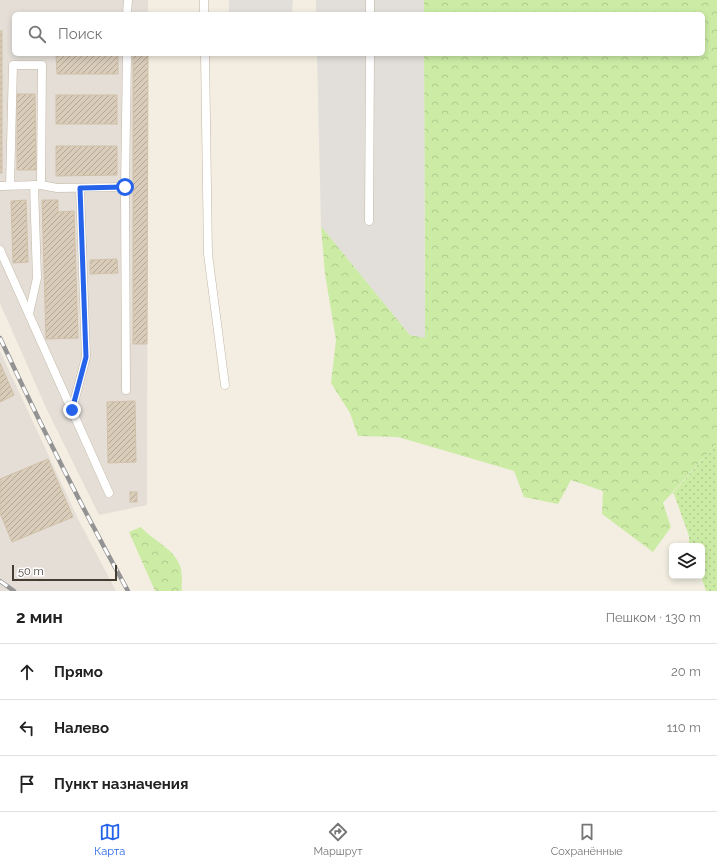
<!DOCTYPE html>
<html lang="ru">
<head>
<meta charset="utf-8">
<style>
	body { margin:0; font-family:Raleway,sans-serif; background:#f2f2f2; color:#222 }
	.controls { position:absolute; right:12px; bottom:12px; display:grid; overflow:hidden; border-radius:6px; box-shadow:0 2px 6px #0003 }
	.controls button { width:36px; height:36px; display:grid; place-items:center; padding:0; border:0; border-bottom:1px solid #e0e0e0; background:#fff; color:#222; font:20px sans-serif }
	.scale { position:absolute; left:12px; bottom:10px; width:105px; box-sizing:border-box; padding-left:4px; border:2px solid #453d32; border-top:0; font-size:11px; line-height:14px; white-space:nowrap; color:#453d32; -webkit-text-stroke:3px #fff; paint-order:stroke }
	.stop { position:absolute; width:12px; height:12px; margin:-9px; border:3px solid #2563eb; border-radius:50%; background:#fff }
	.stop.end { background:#2563eb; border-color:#fff; box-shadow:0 1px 4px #0008 }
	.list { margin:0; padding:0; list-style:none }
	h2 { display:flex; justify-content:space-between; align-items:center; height:52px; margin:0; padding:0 16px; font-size:17px }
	h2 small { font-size:13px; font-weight:400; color:#767676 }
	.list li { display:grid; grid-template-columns:26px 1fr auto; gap:12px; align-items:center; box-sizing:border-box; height:56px; padding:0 16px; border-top:1px solid #e0e0e0 }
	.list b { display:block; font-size:15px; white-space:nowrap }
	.list em { font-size:13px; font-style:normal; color:#767676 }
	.icon { flex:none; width:22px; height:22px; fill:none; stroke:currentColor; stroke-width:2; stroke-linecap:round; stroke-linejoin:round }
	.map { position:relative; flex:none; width:717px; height:591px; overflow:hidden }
	.search { position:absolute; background:#fff; box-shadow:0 2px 6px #0003; left:12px; right:12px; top:12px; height:44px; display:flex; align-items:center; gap:10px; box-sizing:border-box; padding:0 14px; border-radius:6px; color:#767676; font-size:15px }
	.sheet { height:220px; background:#fff }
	nav { display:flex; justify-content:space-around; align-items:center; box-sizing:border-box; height:56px; border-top:1px solid #e0e0e0; background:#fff; font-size:11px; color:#767676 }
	nav a { display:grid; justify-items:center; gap:2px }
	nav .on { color:#2563eb }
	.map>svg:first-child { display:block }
</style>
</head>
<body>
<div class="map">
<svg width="717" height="591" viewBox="0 0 717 591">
	<defs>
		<pattern id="grass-dots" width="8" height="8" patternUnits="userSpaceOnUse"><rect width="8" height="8" fill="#cceca5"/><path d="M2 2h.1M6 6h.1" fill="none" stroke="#b1cb8e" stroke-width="1.8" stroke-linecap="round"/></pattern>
		<pattern id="forest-crowns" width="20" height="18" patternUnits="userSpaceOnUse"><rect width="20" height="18" fill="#cceca5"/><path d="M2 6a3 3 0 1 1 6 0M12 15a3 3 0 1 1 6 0" fill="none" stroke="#b1cb8e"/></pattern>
		<pattern id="building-hatch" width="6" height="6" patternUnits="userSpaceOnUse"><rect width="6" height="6" fill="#d9ccb9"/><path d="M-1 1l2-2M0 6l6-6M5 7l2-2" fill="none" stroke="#b2a797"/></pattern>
	</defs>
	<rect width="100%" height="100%" fill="#f3eee1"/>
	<g fill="#e4ded7">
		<polygon points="0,0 148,0 148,14 14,14 14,54 148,54 147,505 99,515 47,410 0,303"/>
		<polygon points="0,351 78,519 116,591 0,591"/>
	</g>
	<polygon fill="url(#grass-dots)" points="717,443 717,591 706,591 701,576 702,546 689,546 689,536 674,494 672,494"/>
	<g fill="url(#forest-crowns)">
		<polygon points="424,0 717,0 717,443 663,503 671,527 653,552 602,514 603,491 571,480 558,504 524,497 514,471 398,437 358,436 350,413 331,383 336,340 325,274 321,226 410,335 425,337 424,54 703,54 703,14 424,14"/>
		<path d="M141 527C153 541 174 548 180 566 183 573 181 584 182 591H155L129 532Z"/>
	</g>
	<g fill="#e2dfdb">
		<polygon points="229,0 293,0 292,14 229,14"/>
		<rect x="316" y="0" width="108" height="14"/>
		<polygon points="317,54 424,54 425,338 410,335 321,226"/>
	</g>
	<g fill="url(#building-hatch)" stroke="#d1c1a8">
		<rect x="0" y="31" width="2" height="39"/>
		<polygon points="56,54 118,54 118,74 57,74"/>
		<polygon points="133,54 148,54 147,344 133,344"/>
		<rect x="0" y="70" width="2" height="63"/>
		<polygon points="17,94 35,94 36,170 17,170"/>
		<rect x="56" y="95" width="61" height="29"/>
		<rect x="0" y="133" width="2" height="40"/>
		<polygon points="56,146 117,146 117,175 56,176"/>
		<polygon points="26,200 28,262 13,263 11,201"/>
		<polygon points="42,200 58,200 58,212 74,211 78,338 46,339"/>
		<polygon points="117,259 118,273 90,274 90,260"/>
		<polygon points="0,363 14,395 0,402"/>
		<polygon points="135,401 136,462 108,463 107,402"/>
		<polygon points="48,459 73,517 12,542 0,513 0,479"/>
		<rect x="130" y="492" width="7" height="10"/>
	</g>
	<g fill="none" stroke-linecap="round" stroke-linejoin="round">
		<defs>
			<g id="lane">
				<polyline points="204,0 204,14"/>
				<polyline points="127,14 128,0"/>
				<polyline points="370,14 370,0"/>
				<polyline points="205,54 208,254 225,385"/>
				<polyline points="10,185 13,65 42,65 41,185"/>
				<polyline points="0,186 41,185 57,188 125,187 126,390"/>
				<polyline points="125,187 127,54"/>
				<polyline points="369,221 370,54"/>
				<polyline points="0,250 109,493"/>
				<polyline points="29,314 37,278 34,185"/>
				<polyline points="72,410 86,357 80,188"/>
			</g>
		</defs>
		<use href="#lane" stroke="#c2b8a6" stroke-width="9"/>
		<use href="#lane" stroke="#fff" stroke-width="8"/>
		<defs>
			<g id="rail">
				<path d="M0 338C40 424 82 508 128 591"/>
				<polyline points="0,581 14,591"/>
			</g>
		</defs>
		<use href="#rail" stroke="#939393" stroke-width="4.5"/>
		<use href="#rail" stroke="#fff" stroke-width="3" stroke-dasharray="9" stroke-linecap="butt"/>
	</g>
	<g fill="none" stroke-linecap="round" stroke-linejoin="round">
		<polyline stroke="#2563eb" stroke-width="5" points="72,410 86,357 80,188 125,187"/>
	</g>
</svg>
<div class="controls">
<button><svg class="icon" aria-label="layers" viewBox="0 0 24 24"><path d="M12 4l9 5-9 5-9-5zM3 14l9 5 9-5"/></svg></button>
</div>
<div class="scale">50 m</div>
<div class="stop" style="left:125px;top:187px"></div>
<div class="stop end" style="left:72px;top:410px"></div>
<div class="search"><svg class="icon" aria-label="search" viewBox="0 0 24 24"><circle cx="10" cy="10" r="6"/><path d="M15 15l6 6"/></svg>Поиск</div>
</div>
<section class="sheet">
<h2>2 мин<small>Пешком · 130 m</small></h2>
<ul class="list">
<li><svg class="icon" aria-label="ahead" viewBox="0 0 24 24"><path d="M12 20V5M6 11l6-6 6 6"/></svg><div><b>Прямо</b></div><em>20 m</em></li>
<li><svg class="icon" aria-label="left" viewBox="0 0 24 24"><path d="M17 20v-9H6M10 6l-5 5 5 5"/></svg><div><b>Налево</b></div><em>110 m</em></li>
<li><svg class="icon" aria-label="arrive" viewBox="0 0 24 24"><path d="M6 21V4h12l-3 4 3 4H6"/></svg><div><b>Пункт назначения</b></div></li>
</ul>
</section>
<nav>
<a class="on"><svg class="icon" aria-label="map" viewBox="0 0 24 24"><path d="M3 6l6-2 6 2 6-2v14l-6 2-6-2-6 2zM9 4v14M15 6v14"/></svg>Карта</a>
<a><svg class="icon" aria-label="directions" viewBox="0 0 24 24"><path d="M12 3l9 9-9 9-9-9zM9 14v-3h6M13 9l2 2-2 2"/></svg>Маршрут</a>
<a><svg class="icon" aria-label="saved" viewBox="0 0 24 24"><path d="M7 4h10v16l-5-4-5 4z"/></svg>Сохранённые</a>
</nav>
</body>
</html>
